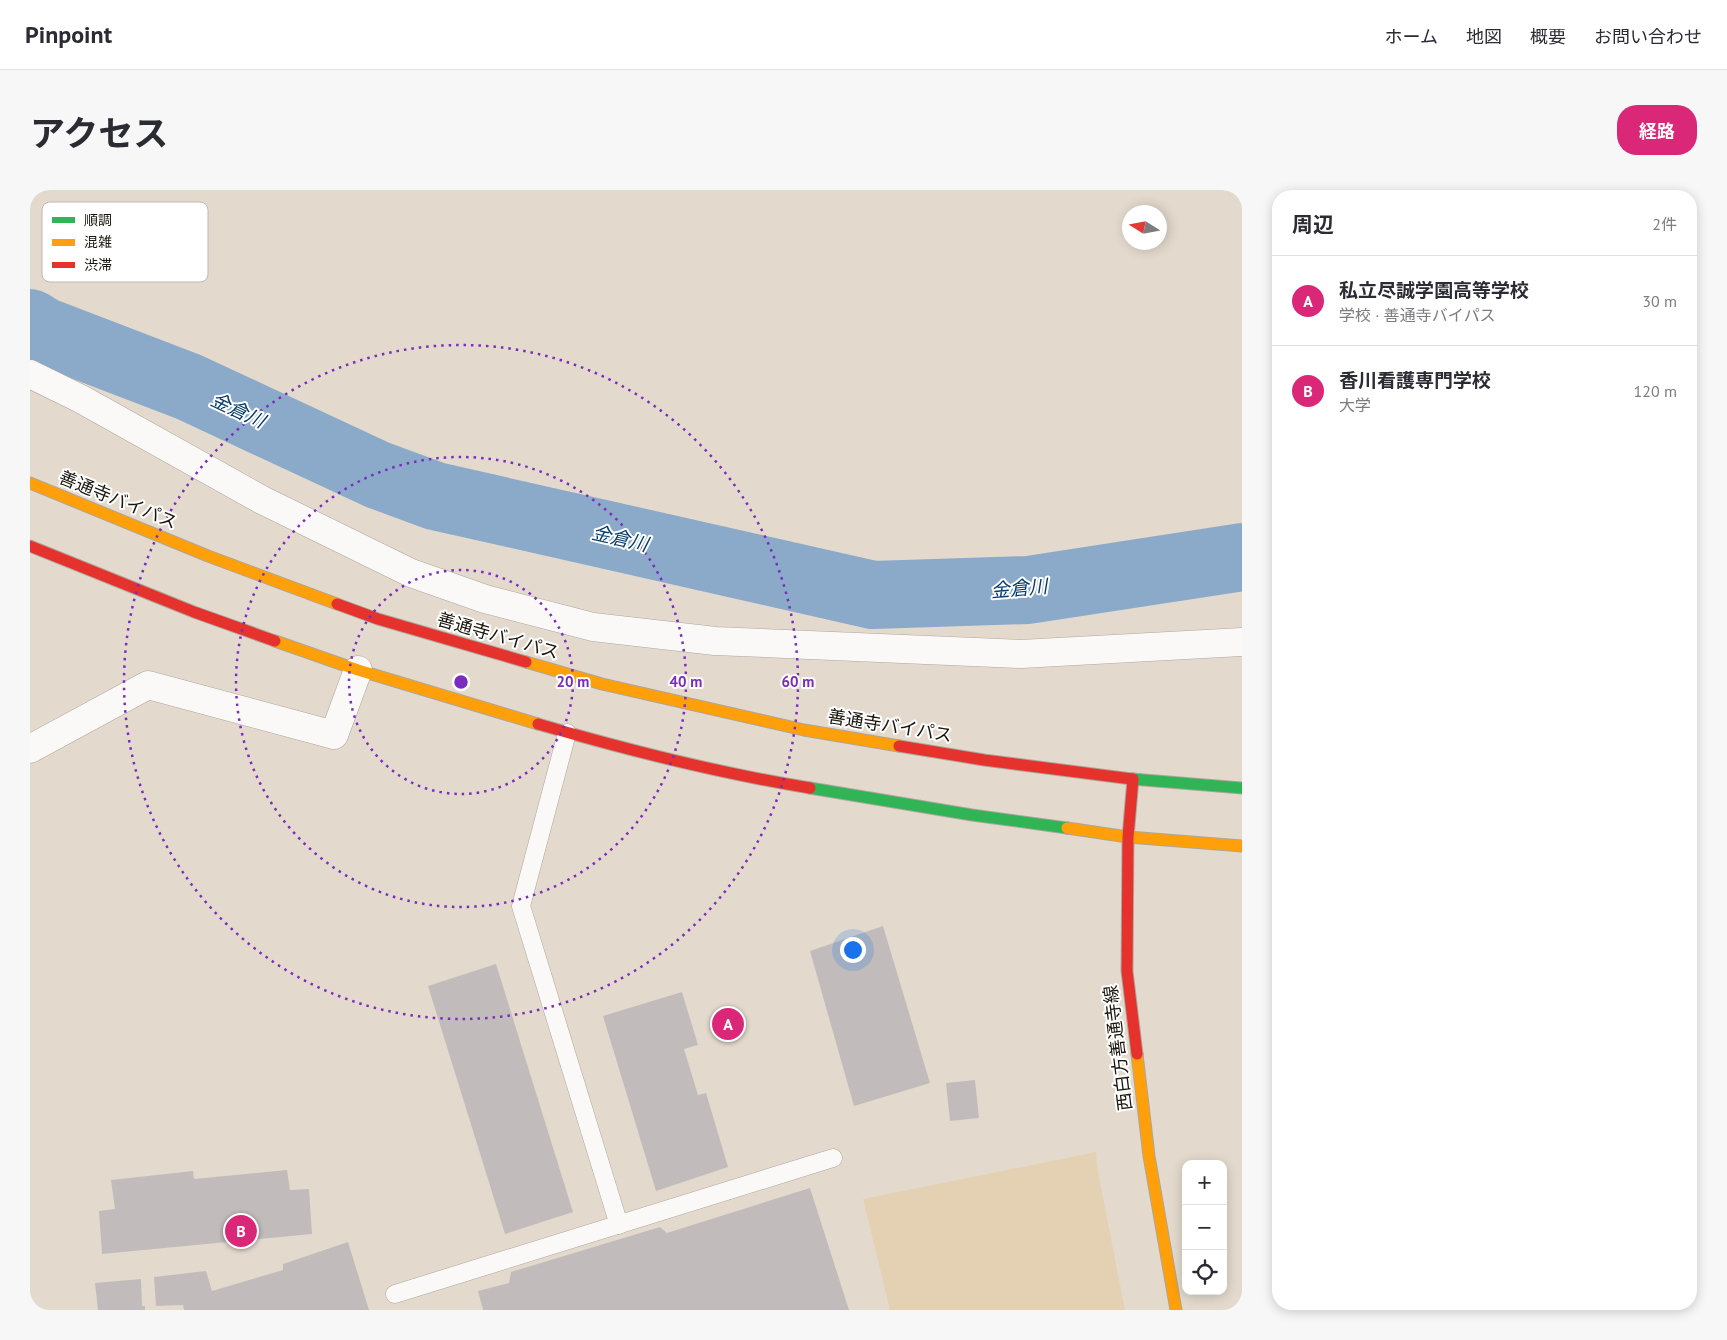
<!DOCTYPE html>
<html lang="ja">
<head>
<meta charset="utf-8">
<style>
	body { margin:0; font-family:"PT Sans","Noto Sans JP",sans-serif; background:#f7f7f7; color:#2b2b33 }
	.controls { position:absolute; right:15px; bottom:15px; display:grid; overflow:hidden; border-radius:10px; box-shadow:0 2px 12px #0003 }
	.controls button { width:45px; height:45px; display:grid; place-items:center; padding:0; border:0; border-bottom:1px solid #e1e1e2; background:#fff; color:#2b2b33; font:25px sans-serif }
	.compass { position:absolute; left:1092px; top:15px; width:45px; height:45px; border-radius:50%; background:#fff; box-shadow:0 2px 12px #0003; rotate:281deg }
	.you { position:absolute; left:822px; top:759px; width:18px; height:18px; margin:-12px; border:4px solid #fff; border-radius:50%; background:#1a73e8; box-shadow:0 0 0 8px #1a73e833 }
	.badge { display:grid; place-items:center; width:32px; height:32px; border-radius:50%; background:#db2777; color:#fff; font-size:16px; font-weight:700 }
	.pin { position:absolute; translate:-50% -50%; border:2px solid #fff; box-shadow:0 1px 5px #0006 }
	.list { margin:0; padding:0; list-style:none }
	h2 { display:flex; justify-content:space-between; align-items:center; height:65px; margin:0; padding:0 20px; font-size:21px }
	h2 small { font-size:16px; font-weight:400; color:#7c7c81 }
	.list li { display:grid; grid-template-columns:32px 1fr auto; gap:15px; align-items:center; box-sizing:border-box; height:90px; padding:0 20px; border-top:1px solid #e1e1e2 }
	.list b { display:block; font-size:19px; white-space:nowrap }
	.list p { margin:0; font-size:16px; white-space:nowrap; color:#7c7c81 }
	.list em { font-size:16px; font-style:normal; color:#7c7c81 }
	.icon { flex:none; width:28px; height:28px; fill:none; stroke:currentColor; stroke-width:2; stroke-linecap:round; stroke-linejoin:round }
	.map { position:relative; flex:none; width:1212px; height:1120px; overflow:hidden; border-radius:20px }
	header { display:flex; align-items:center; gap:30px; box-sizing:border-box; height:70px; padding:0 25px; background:#fff; border-bottom:1px solid #e1e1e2 }
	header strong { font-size:24px }
	nav { display:flex; gap:28px; margin-inline-start:auto; font-size:18px }
	.intro { display:flex; align-items:center; justify-content:space-between; box-sizing:border-box; height:120px; padding:0 30px }
	h1 { margin:0; font-size:35px }
	.button { padding:12px 22px; border-radius:20px; background:#db2777; color:#fff; font-size:18px; font-weight:700 }
	main { display:flex; gap:30px; padding:0 30px }
	aside { flex:1; background:#fff; border-radius:20px; box-shadow:0 2px 12px #0003 }
	.map>svg:first-child { display:block }
</style>
</head>
<body>
<header>
<strong>Pinpoint</strong>
<nav><a>ホーム</a><a>地図</a><a>概要</a><a>お問い合わせ</a></nav>
</header>
<div class="intro"><h1>アクセス</h1><a class="button">経路</a></div>
<main>
<div class="map">
<svg width="1212" height="1120" viewBox="0 0 1212 1120">
	<rect width="100%" height="100%" fill="#e3dacd"/>
	<polygon fill="#e4d1b3" points="1066,962 1067,977 1095,1120 860,1120 833,1009"/>
	<g fill="none" stroke-linecap="round" stroke-linejoin="round">
		<polyline stroke="#8baaca" stroke-width="68" points="0,133 13,141 159,197 348,285 405,306 843,405 998,400 1212,367"/>
	</g>
	<g fill="#c1bcbb">
		<polygon points="853,736 900,893 824,916 780,761"/>
		<polygon points="466,774 543,1022 475,1044 398,796"/>
		<polygon points="652,802 668,855 654,859 668,905 676,903 698,977 626,1001 573,826"/>
		<polygon points="945,890 949,928 920,931 916,893"/>
		<polygon points="257,980 260,1000 279,999 282,1044 72,1064 69,1021 85,1019 81,990 163,981 164,989"/>
		<polygon points="780,998 819,1120 453,1120 448,1101 479,1093 481,1082 630,1037 637,1043"/>
		<polygon points="318,1052 339,1120 154,1120 153,1115 126,1116 124,1087 176,1081 182,1101 253,1080 253,1074"/>
		<polygon points="111,1089 112,1116 115,1116 115,1120 68,1120 65,1093"/>
	</g>
	<g fill="none" stroke-linecap="round" stroke-linejoin="round">
		<defs>
			<g id="lane">
				<polyline points="537,543 491,716 589,1035"/>
				<polyline points="365,1104 803,968"/>
			</g>
			<g id="street">
				<polyline points="0,184 51,209 232,310 381,383 455,409 563,437 685,451 991,464 1212,452"/>
				<polyline points="0,559 118,495 304,545 328,480"/>
			</g>
			<g id="fast">
				<polyline points="1102,589 1212,598"/>
				<polyline points="780,598 942,625 1037,638"/>
			</g>
			<g id="slow">
				<polyline points="0,293 178,366 307,414"/>
				<polyline points="245,451 328,480 508,534"/>
				<polyline points="496,472 572,494 774,540 869,556"/>
				<polyline points="1037,638 1098,647 1212,656"/>
				<polyline points="1107,864 1119,966 1146,1120"/>
			</g>
			<g id="jam">
				<polyline points="0,356 164,422 245,451"/>
				<polyline points="307,414 348,429 496,472"/>
				<path d="M508 534C597 560 688 583 780 598"/>
				<polyline points="869,556 954,570 1102,589"/>
				<polyline points="1103,589 1098,647 1097,781 1107,864"/>
			</g>
		</defs>
		<use href="#lane" stroke="#ada69c" stroke-width="19"/>
		<use href="#street" stroke="#ada69c" stroke-width="29"/>
		<use href="#fast" stroke="#ada69c" stroke-width="13"/>
		<use href="#slow" stroke="#ada69c" stroke-width="13"/>
		<use href="#jam" stroke="#ada69c" stroke-width="13"/>
		<use href="#lane" stroke="#fbf9f8" stroke-width="18"/>
		<use href="#street" stroke="#fbf9f8" stroke-width="28"/>
		<use href="#fast" stroke="#30b455" stroke-width="11"/>
		<use href="#slow" stroke="#ff9f0a" stroke-width="11"/>
		<use href="#jam" stroke="#e5322d" stroke-width="11"/>
	</g>
	<g fill="none" stroke="#7b2cbf" stroke-width="2.5" stroke-dasharray="2.5 5">
		<circle cx="431" cy="492" r="112"/>
		<circle cx="431" cy="492" r="225"/>
		<circle cx="431" cy="492" r="337"/>
	</g>
	<g text-anchor="middle" stroke-width="4" stroke-linejoin="round" paint-order="stroke">
		<g font-size="18" fill="#1b160d" stroke="#fff">
			<text transform="translate(88 310) rotate(22)" y="6">善通寺バイパス</text>
			<text transform="translate(468 446) rotate(16)" y="6">善通寺バイパス</text>
			<text transform="translate(860 536) rotate(9)" y="6">善通寺バイパス</text>
			<text transform="translate(1088 858) rotate(-97)" y="6">西白方善通寺線</text>
		</g>
		<g font-size="19" font-style="italic" fill="#053c6c" stroke="#fff">
			<text transform="translate(208 220) rotate(25)" y="7">金倉川</text>
			<text transform="translate(590 348) rotate(13)" y="7">金倉川</text>
			<text transform="translate(989 398) rotate(-5)" y="7">金倉川</text>
		</g>
	</g>
	<rect x="12" y="12" width="166" height="80" rx="8" fill="#fff" stroke="#bbb9b6" stroke-width="1"/>
	<rect x="22" y="27" width="23" height="6" fill="#30b455"/>
	<rect x="22" y="49" width="23" height="7" fill="#ff9f0a"/>
	<rect x="22" y="72" width="23" height="6" fill="#e5322d"/>
	<g font-size="14" fill="#1b160d">
		<text x="54" y="35">順調</text>
		<text x="54" y="57">混雑</text>
		<text x="54" y="80">渋滞</text>
	</g>
	<circle cx="431" cy="492" r="8" fill="#7b2cbf" stroke="#fff" stroke-width="2.5"/>
	<g font-size="15" text-anchor="middle" font-weight="bold" fill="#7b2cbf" stroke="#fff" stroke-width="4" stroke-linejoin="round" paint-order="stroke">
		<text x="543" y="497">20 m</text>
		<text x="656" y="497">40 m</text>
		<text x="768" y="497">60 m</text>
	</g>
</svg>
<div class="controls">
<button>+</button>
<button>−</button>
<button><svg class="icon" aria-label="locate" viewBox="0 0 24 24"><circle cx="12" cy="12" r="6"/><path d="M12 2v4M12 18v4M2 12h4M18 12h4"/></svg></button>
</div>
<svg class="compass" viewBox="-18 -18 36 36"><path d="M0-13l5 13h-10z" fill="#e53935"/><path d="M0 13l5-13h-10z" fill="#7c7c81"/></svg>
<div class="you"></div>
<div class="pin badge" style="left:698px;top:834px">A</div>
<div class="pin badge" style="left:211px;top:1041px">B</div>
</div>
<aside>
<h2>周辺<small>2件</small></h2>
<ul class="list">
<li><span class="badge">A</span><div><b>私立尽誠学園高等学校</b><p>学校 · 善通寺バイパス</p></div><em>30 m</em></li>
<li><span class="badge">B</span><div><b>香川看護専門学校</b><p>大学</p></div><em>120 m</em></li>
</ul>
</aside>
</main>
</body>
</html>
